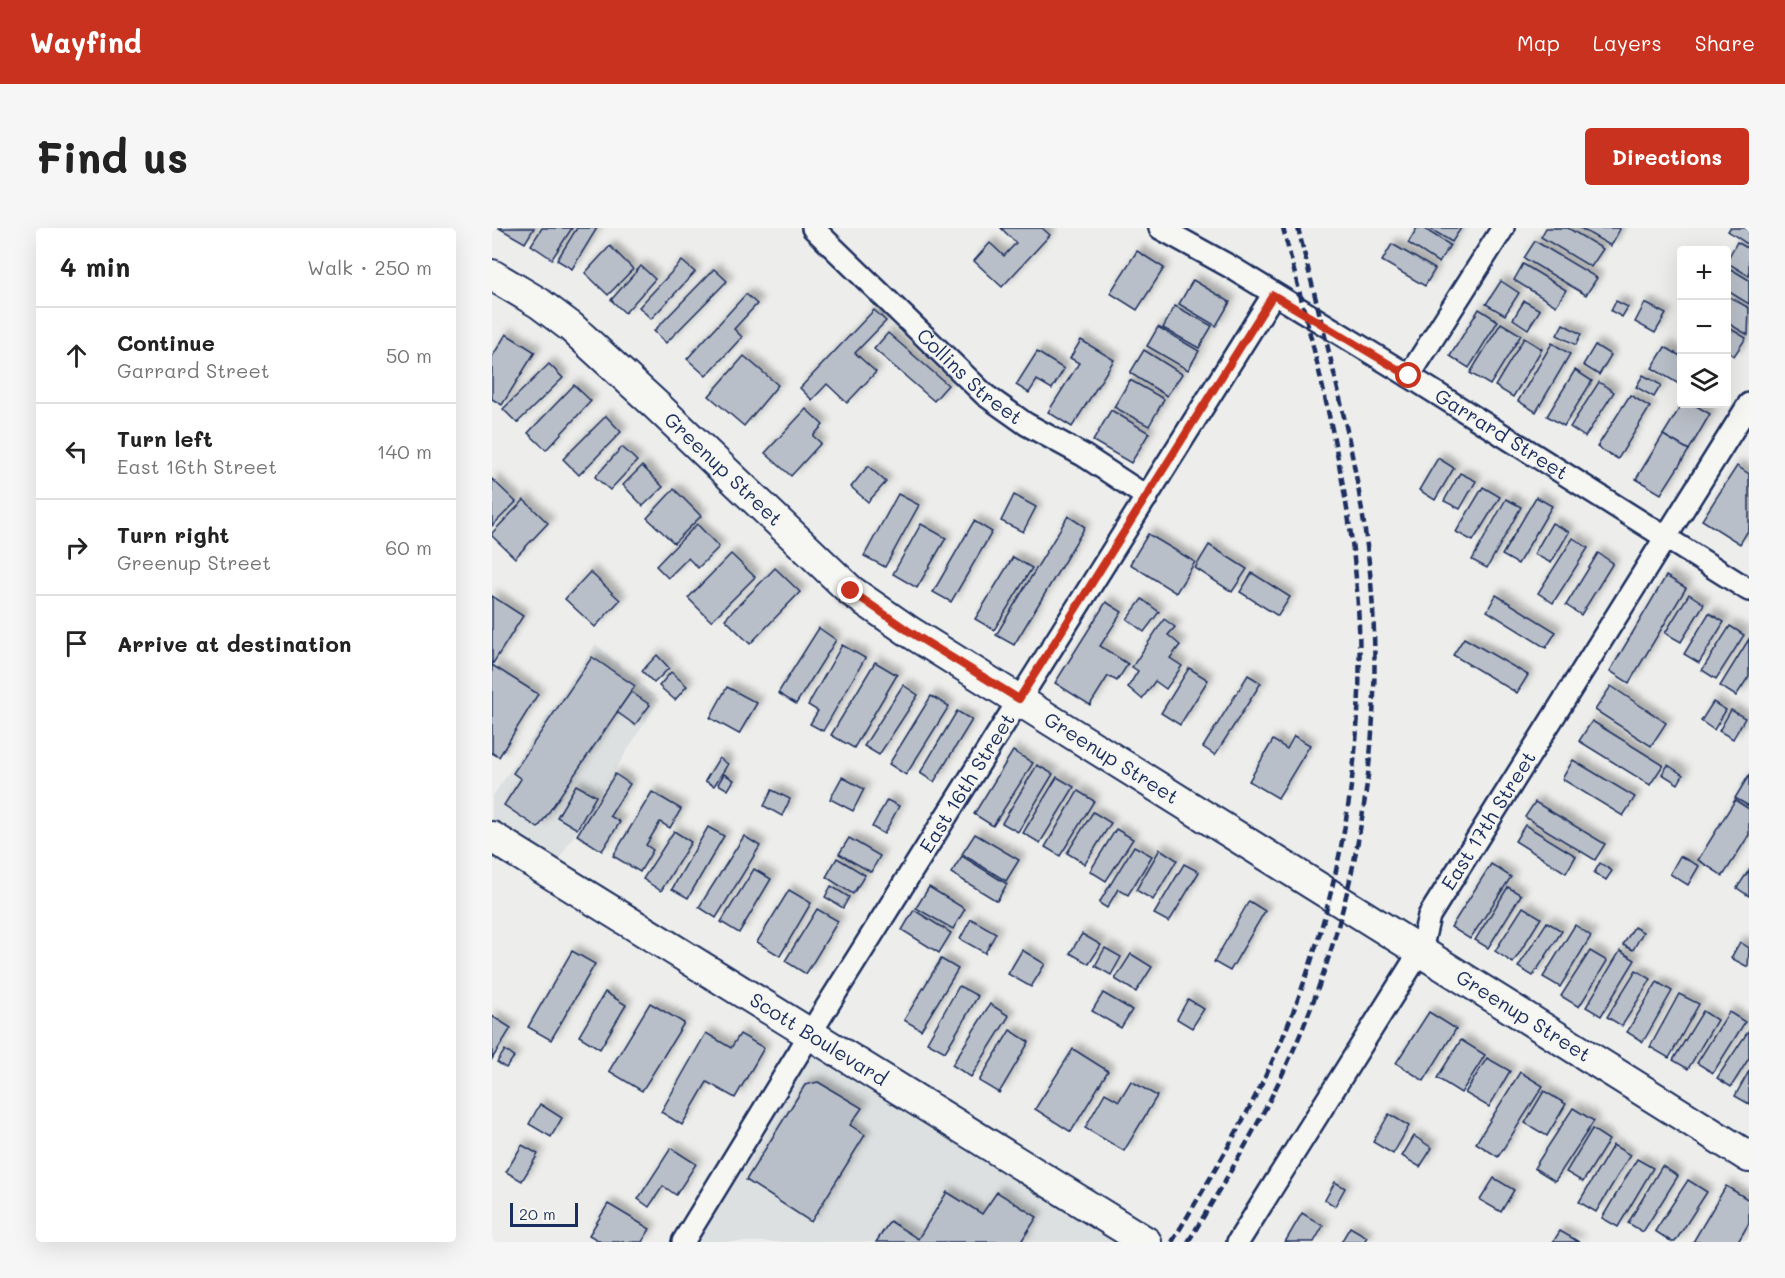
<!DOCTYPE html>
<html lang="en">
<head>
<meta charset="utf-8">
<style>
	body { margin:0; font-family:Mali,sans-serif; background:#f6f6f6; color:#222 }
	.controls { position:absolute; right:18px; top:18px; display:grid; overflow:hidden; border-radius:6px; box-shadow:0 6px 24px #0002 }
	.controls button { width:54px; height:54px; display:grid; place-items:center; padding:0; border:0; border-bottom:2px solid #e0e0e0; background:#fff; color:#222; font:30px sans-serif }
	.scale { position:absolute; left:18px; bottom:15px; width:68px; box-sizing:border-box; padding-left:6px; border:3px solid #1b2f5e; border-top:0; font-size:16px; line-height:21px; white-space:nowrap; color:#1b2f5e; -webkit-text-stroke:4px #f6f6f2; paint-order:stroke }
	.stop { position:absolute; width:18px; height:18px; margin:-14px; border:4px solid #c8321e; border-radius:50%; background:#fff }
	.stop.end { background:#c8321e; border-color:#fff; box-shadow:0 2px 6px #0008 }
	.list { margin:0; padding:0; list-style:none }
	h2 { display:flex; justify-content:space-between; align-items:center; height:78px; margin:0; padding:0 24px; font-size:26px }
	h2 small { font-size:20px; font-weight:400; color:#767676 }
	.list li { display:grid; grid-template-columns:39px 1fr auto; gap:18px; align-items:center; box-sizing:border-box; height:96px; padding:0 24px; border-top:2px solid #e0e0e0 }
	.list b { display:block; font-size:22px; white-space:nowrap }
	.list p { margin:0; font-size:20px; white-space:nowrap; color:#767676 }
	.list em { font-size:20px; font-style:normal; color:#767676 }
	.icon { flex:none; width:33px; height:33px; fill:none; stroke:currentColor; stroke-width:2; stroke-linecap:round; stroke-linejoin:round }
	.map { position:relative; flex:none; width:1257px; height:1014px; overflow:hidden; border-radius:6px }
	header { display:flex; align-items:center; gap:36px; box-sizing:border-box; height:84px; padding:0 30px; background:#c8321e; color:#fff }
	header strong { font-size:28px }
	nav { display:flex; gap:33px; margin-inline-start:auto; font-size:21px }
	.intro { display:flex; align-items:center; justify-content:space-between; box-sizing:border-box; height:144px; padding:0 36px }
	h1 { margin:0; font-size:42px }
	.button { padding:15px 27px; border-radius:6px; background:#c8321e; color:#fff; font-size:21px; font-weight:700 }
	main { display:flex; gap:36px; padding:0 36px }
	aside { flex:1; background:#fff; border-radius:6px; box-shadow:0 6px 24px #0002 }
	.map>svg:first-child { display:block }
</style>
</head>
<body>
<header>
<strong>Wayfind</strong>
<nav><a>Map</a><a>Layers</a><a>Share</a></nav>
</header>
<div class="intro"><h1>Find us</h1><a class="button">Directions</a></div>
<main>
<aside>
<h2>4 min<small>Walk · 250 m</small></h2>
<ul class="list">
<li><svg class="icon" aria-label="ahead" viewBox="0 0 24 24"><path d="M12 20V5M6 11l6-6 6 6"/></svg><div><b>Continue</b><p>Garrard Street</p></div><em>50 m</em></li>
<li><svg class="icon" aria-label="left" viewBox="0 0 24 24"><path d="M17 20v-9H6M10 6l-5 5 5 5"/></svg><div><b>Turn left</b><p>East 16th Street</p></div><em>140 m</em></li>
<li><svg class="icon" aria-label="right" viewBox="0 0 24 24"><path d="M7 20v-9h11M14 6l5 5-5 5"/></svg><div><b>Turn right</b><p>Greenup Street</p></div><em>60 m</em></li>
<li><svg class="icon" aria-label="arrive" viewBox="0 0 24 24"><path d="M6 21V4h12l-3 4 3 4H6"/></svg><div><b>Arrive at destination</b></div></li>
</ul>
</aside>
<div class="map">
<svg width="1257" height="1014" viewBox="0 0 1257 1014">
	<defs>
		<filter id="shadow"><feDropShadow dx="5.5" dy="-5.5" stdDeviation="3" flood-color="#0004"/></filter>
	</defs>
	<rect width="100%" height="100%" fill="#edeeec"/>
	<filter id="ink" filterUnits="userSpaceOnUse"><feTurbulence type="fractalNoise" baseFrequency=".0167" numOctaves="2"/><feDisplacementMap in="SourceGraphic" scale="12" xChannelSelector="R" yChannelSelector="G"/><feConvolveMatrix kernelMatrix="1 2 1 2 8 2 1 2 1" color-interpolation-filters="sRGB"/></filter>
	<g filter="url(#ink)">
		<g fill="#dde0e1">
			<polygon points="104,416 167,472 59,644 0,609 0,569"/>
			<polygon points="320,806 638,1014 191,1014"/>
		</g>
		<g fill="#b9bfc8" stroke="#1b2f5e" stroke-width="1.5" filter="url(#shadow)">
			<polygon points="7,0 42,0 33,15"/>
			<polygon points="50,0 80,0 60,31 39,17"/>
			<polygon points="85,0 105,0 80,41 65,32"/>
			<polygon points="550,0 558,7 510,59 482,33 498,15 512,28 524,15 509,0"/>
			<polygon points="925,0 931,0 958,17 947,35 916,15"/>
			<polygon points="937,0 969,0 960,14"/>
			<polygon points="1054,0 1076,0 1111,21 1099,39 1049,9"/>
			<polygon points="1088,0 1127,0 1128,1 1119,18"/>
			<polygon points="1238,0 1257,0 1257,17 1236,3"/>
			<polygon points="1043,13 1105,50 1094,67 1032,30"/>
			<polygon points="1245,14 1257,21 1257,48 1234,34"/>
			<polygon points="900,16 943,41 933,58 890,33"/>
			<polygon points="118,18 141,41 116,67 93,45"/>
			<polygon points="645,23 672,40 645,82 618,65"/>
			<polygon points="190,33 203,44 159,91 147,79"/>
			<polygon points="1031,36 1074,62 1064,78 1022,52"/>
			<polygon points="149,38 163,51 133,85 119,72"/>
			<polygon points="1234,38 1257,52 1257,76 1234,62"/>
			<polygon points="222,41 235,53 174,115 162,103"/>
			<polygon points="701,52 738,74 724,98 687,76"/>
			<polygon points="1009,53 1027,65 1013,87 994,76"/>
			<polygon points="254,66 265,76 242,101 250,109 214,148 195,131"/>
			<polygon points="1234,67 1257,80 1256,107 1234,94"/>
			<polygon points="1032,73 1048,82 1036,101 1021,91"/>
			<polygon points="1124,73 1136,79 1130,89 1119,83"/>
			<polygon points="1153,75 1174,86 1163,105 1143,94"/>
			<polygon points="683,78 720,98 707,120 671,100"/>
			<polygon points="987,81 1006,93 977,140 958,128"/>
			<polygon points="382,82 394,93 363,125 384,144 355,175 335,156 320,172 308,160"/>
			<polygon points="1009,95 1029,107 998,157 978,145"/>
			<polygon points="1071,96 1089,106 1084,117 1065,107"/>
			<polygon points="1234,98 1254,110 1242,128 1234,123"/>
			<polygon points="666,99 707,123 696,142 655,118"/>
			<polygon points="396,105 456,157 442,173 382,121"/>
			<polygon points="14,106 43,124 10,177 0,171 0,129"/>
			<polygon points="1032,110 1050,121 1021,169 1003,158"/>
			<polygon points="589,112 622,132 580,199 556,184 587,135 578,130"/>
			<polygon points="1060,115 1078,126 1044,184 1026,173"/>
			<polygon points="1103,117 1119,127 1107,147 1091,137"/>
			<polygon points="1173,119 1190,129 1190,158 1160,140"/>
			<polygon points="652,122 690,146 675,168 638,145"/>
			<polygon points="545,124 572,141 560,161 545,152 537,165 524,157"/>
			<polygon points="252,128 286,157 252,198 217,168"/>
			<polygon points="57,136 71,150 25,195 11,181"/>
			<polygon points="1083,142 1100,153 1072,198 1055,188"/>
			<polygon points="1151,147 1169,157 1162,169 1144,159"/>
			<polygon points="638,152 672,171 657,198 622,179"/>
			<polygon points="1107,154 1122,164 1093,209 1078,199"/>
			<polygon points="82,157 99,173 54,222 36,205"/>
			<polygon points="1138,167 1158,179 1126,231 1105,219"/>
			<polygon points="1190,176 1201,176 1218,186 1197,222 1171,207"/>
			<polygon points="314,181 331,197 321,208 329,215 299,248 273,225"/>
			<polygon points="619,182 657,205 639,235 601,213"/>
			<polygon points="114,188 129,204 87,247 71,231"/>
			<polygon points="1171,207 1197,222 1169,266 1144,251"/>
			<polygon points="130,219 145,233 118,262 103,249"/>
			<polygon points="946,230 962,240 943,272 927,262"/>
			<polygon points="150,238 171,259 151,278 131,257"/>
			<polygon points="376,238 394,254 376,274 359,259"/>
			<polygon points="1245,238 1257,246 1257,301 1248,316 1210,292"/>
			<polygon points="968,245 984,253 968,281 952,273"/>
			<polygon points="0,251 24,274 0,298"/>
			<polygon points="991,259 1008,269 981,313 964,304"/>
			<polygon points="182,261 209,288 182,315 155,290"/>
			<polygon points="406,266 427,277 393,339 372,328"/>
			<polygon points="522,267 544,279 531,304 509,293"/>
			<polygon points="1044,269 1060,278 1026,336 1010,327"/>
			<polygon points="1014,271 1029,279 995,340 980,332"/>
			<polygon points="32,272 56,295 23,330 0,308 0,305"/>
			<polygon points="576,288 593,299 522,417 504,407"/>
			<polygon points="482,293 500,304 459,374 441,364"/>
			<polygon points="1060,295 1077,304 1059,335 1042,326"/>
			<polygon points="205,296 227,319 206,340 196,330 176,350 164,338"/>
			<polygon points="429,296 454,310 425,360 401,346"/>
			<polygon points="656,306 703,334 684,365 638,336"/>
			<polygon points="1081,310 1096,320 1061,375 1046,365"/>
			<polygon points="717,317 755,341 740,364 703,340"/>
			<polygon points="1106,325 1121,335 1089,387 1074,377"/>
			<polygon points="239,326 263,349 219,393 196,370"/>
			<polygon points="521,329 540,340 502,402 483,391"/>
			<polygon points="283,340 308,364 258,416 233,391"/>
			<polygon points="98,344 128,372 103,399 73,371"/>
			<polygon points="760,345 798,369 786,388 748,364"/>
			<polygon points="1174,348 1194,360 1137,455 1118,443"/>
			<polygon points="1197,366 1212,376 1189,414 1173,405"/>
			<polygon points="1004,367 1064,404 1054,420 995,383"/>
			<polygon points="0,368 31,388 0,437"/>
			<polygon points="650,371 667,384 652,404 635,391"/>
			<polygon points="614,374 630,384 608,418 636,436 625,453 616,448 598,477 563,455"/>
			<polygon points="1217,385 1232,394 1207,435 1192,426"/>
			<polygon points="672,391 683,399 676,407 688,417 678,430 690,438 674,461 663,453 650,471 636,459 646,443 640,439"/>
			<polygon points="1238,398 1252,407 1224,451 1210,442"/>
			<polygon points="327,400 344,412 304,476 286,465"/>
			<polygon points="972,410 1036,447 1025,465 961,427"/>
			<polygon points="1257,411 1257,448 1244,468 1228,458"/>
			<polygon points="350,417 373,430 331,503 318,496 326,483 316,477"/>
			<polygon points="165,427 177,440 162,455 150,443"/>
			<polygon points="100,429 143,458 46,600 12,577 29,551 21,545"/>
			<polygon points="383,434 405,447 362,520 339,507"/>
			<polygon points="0,437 46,466 7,529 0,525"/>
			<polygon points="697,440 716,452 688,497 669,485"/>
			<polygon points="179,444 195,458 183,472 167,458"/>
			<polygon points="756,447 769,455 723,527 711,519"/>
			<polygon points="411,457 426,467 387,527 372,518"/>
			<polygon points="1119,458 1174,495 1159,518 1103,482"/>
			<polygon points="235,459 265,475 247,506 218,490"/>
			<polygon points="139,464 158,477 143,497 125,484"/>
			<polygon points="439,468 457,478 414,547 397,536"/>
			<polygon points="1221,474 1234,482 1222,502 1209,493"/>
			<polygon points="1239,482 1253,490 1241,511 1227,503"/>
			<polygon points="465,483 480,492 442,554 428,545"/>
			<polygon points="1100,493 1171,537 1158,557 1087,513"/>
			<polygon points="802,508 818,517 786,570 757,553 781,512 795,521"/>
			<polygon points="521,523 541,535 501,598 482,586"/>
			<polygon points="227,530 236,536 222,558 213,553"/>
			<polygon points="1081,532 1143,569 1131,588 1070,551"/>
			<polygon points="545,537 561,546 526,604 510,595"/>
			<polygon points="1176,537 1191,547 1186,556 1170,546"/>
			<polygon points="123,546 138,556 118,588 128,594 110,623 85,607"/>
			<polygon points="232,546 242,552 236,562 226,556"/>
			<polygon points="1257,547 1257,578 1243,570"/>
			<polygon points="350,549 372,561 361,583 338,571"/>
			<polygon points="565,549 582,559 548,615 531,605"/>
			<polygon points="84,557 104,568 85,601 65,589"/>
			<polygon points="280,562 298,571 290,588 272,578"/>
			<polygon points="586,563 602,573 568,628 553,619"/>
			<polygon points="160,564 189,581 178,600 168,594 154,617 161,622 148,644 121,628"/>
			<polygon points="395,572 407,578 392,606 380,599"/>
			<polygon points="1243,572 1257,581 1257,607 1231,648 1206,632"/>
			<polygon points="1043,574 1113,616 1103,632 1033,589"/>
			<polygon points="601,584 619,595 593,636 575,625"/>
			<polygon points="1033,597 1084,628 1074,645 1023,613"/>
			<polygon points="216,599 232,608 196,670 180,661"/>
			<polygon points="624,601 641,611 614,653 598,643"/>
			<polygon points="182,603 199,614 169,663 151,651"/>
			<polygon points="483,606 527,632 514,653 470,626"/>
			<polygon points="252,608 268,618 224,690 207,679"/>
			<polygon points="357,610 388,628 379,644 347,626"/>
			<polygon points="642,618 660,628 636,667 626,661 615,680 607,675"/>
			<polygon points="668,621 685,632 661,672 644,662"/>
			<polygon points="470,628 515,656 505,673 459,645"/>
			<polygon points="1188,628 1207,638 1196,657 1178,646"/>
			<polygon points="345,630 373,647 361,666 334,649"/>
			<polygon points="1108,635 1120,643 1114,652 1102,645"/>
			<polygon points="692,636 707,644 677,694 662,686"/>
			<polygon points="999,636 1019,649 978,711 959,699"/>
			<polygon points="262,641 279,651 247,705 229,694"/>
			<polygon points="1257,642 1257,668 1245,660"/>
			<polygon points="339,658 357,669 351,680 333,669"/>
			<polygon points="437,659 473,681 461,701 424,680"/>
			<polygon points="1016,659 1029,667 996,720 983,712"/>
			<polygon points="297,662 319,675 288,728 265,714"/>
			<polygon points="757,673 773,683 738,743 722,734"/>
			<polygon points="1031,679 1049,690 1021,735 1003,723"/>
			<polygon points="325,681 346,693 314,746 293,733"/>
			<polygon points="422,682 459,705 447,725 410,702"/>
			<polygon points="479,691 504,705 493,725 468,711"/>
			<polygon points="1055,694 1070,703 1041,748 1026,739"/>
			<polygon points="1083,697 1099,708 1068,759 1051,749"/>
			<polygon points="1142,699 1151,704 1141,722 1131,717"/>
			<polygon points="590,706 609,717 597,736 578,725"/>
			<polygon points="1248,714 1257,720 1256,739 1239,730"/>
			<polygon points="613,720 629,729 619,747 603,738"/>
			<polygon points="530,722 553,736 539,759 516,746"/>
			<polygon points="80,723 103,736 59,812 36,799"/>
			<polygon points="1098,723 1115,733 1087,779 1069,768"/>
			<polygon points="1128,723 1143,732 1109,788 1094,779"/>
			<polygon points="639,726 660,739 644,764 623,751"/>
			<polygon points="449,731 466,741 429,802 412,792"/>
			<polygon points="1144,742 1159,751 1130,798 1115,789"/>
			<polygon points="1165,754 1180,763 1151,814 1135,804"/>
			<polygon points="467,758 486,768 453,824 435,814"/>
			<polygon points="113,764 134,777 108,821 87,808"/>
			<polygon points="611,765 640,782 629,800 600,783"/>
			<polygon points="1187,766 1207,776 1177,830 1158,819"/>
			<polygon points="696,771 712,781 700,800 685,791"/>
			<polygon points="158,775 192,795 150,863 117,843"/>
			<polygon points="498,776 517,788 479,849 460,837"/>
			<polygon points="1211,783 1225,792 1196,841 1181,832"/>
			<polygon points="937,784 964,801 932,853 904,835"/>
			<polygon points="1237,784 1253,794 1221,845 1205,835"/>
			<polygon points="0,788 19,800 0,831"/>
			<polygon points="518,802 537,814 507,865 487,853"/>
			<polygon points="1257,802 1257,830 1239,859 1225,850"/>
			<polygon points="214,805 239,820 248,806 272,820 243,870 215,854 190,897 169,884"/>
			<polygon points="969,812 993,827 969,865 945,850"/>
			<polygon points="581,821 616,843 579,904 543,881"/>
			<polygon points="13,822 22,829 14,840 5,834"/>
			<polygon points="995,830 1018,843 997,879 973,865"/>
			<polygon points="1257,843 1257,876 1243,868"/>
			<polygon points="1028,844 1051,858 1006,929 984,915"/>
			<polygon points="639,853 665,868 632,923 593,900 613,865 627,873"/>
			<polygon points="326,854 370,880 358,897 373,907 319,994 254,952 313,857"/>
			<polygon points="1052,863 1074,876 1055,908 1033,895"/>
			<polygon points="48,876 70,890 59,909 37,896"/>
			<polygon points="1081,880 1102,893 1063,953 1042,940"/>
			<polygon points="897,886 917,898 901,926 881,914"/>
			<polygon points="1100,901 1117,912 1091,954 1074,944"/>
			<polygon points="922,908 940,920 928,939 910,928"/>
			<polygon points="30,917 46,926 30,953 14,944"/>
			<polygon points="1121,917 1138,927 1104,984 1087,974"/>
			<polygon points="179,920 204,936 184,967 171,958 157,979 146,971"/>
			<polygon points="1145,931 1161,940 1126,999 1110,990"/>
			<polygon points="1170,938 1186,948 1151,1004 1136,995"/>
			<polygon points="1002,950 1022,962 1009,984 988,972"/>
			<polygon points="1196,952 1215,964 1183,1014 1180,1014 1163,1003"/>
			<polygon points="843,954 853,960 843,978 833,972"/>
			<polygon points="1234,958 1257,972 1257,995 1246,1014 1201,1014"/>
			<polygon points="455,964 490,986 505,964 545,989 530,1012 533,1014 384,1014 398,993 426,1011"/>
			<polygon points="116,976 158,1001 150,1014 109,1014 97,1007"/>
			<polygon points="810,985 831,998 822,1014 793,1014"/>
			<polygon points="858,999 875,1009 872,1014 849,1014"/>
			<polygon points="1068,1003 1087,1014 1061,1014"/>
		</g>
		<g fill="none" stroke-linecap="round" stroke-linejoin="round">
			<defs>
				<g id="minor">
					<path id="s1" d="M321 0 493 167 534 196 591 227 655 269"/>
					<path id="s2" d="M668 0 737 38 917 148 1257 362"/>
					<polyline points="917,148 1011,0"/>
					<path id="s3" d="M191 1014 334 780 781 67"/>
					<path id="s4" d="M746 1014 929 722 937 688 1257 176"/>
				</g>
				<g id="secondary">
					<path id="s5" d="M0 47 47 75 79 99 165 178 359 363 418 404 1257 929"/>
					<path id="s6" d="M0 609 654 1014"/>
				</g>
			</defs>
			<use href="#minor" stroke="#1b2f5e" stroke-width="26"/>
			<use href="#secondary" stroke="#1b2f5e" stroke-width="34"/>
			<use href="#minor" stroke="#f6f6f2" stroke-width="21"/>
			<use href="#secondary" stroke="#f6f6f2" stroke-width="30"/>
			<g stroke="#1b2f5e" stroke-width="4.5" stroke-dasharray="9 4.5" stroke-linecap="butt">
				<path d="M680 1014C711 963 742 911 769 857 851 690 885 491 859 307 844 203 817 101 791 0"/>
				<path d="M696 1014C734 952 772 889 801 823 867 674 894 506 878 344 866 227 834 114 806 0"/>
			</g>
		</g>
	</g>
	<g fill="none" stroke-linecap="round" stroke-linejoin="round" filter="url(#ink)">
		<polyline stroke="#c8321e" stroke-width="8" points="359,363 418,404 527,471 781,67 917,148"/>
	</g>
	<g text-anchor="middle" stroke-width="6" stroke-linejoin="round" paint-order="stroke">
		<g font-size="20" fill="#1b2f5e" stroke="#f6f6f2">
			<text dy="7" stroke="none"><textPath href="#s1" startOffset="216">Collins Street</textPath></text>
			<text dy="7" stroke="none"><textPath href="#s2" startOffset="399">Garrard Street</textPath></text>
			<text dy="7" stroke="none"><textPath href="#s5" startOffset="303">Greenup Street</textPath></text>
			<text dy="7" stroke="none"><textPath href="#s5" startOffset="789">Greenup Street</textPath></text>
			<text dy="7" stroke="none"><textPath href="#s3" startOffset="540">East 16th Street</textPath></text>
			<text dy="7" stroke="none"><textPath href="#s4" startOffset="492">East 17th Street</textPath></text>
			<text dy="7" stroke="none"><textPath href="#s5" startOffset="1275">Greenup Street</textPath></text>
			<text dy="7" stroke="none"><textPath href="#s6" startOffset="384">Scott Boulevard</textPath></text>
		</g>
	</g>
</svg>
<div class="controls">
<button>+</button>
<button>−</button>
<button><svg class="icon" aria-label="layers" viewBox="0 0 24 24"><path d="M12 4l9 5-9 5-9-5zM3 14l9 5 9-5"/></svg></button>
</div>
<div class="scale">20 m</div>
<div class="stop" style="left:917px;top:148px"></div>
<div class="stop end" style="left:359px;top:363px"></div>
</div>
</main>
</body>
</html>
